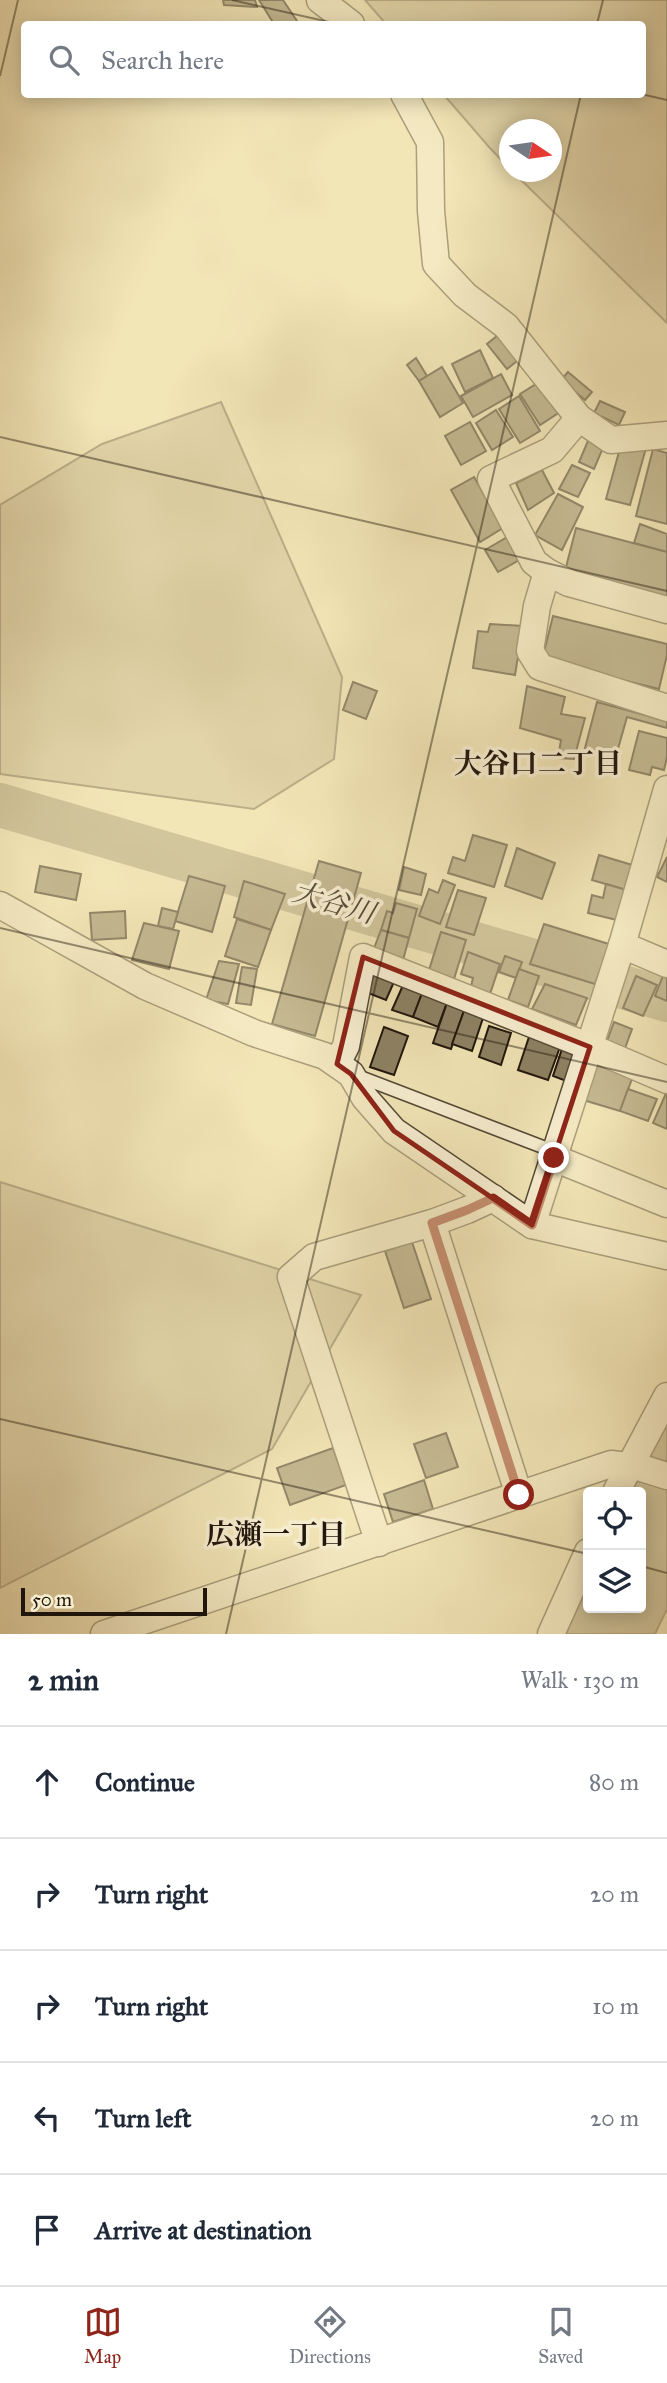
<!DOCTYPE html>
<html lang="en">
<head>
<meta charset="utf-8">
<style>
	body { margin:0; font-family:"IM FELL Great Primer","Noto Serif JP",serif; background:#f6f6f7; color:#1f2937 }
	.controls { position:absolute; right:21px; bottom:21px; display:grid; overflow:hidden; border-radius:7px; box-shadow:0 4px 18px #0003 }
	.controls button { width:63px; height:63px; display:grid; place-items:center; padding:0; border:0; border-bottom:2px solid #e0e1e3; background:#fff; color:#1f2937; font:35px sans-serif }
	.compass { position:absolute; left:499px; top:119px; width:63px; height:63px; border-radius:50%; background:#fff; box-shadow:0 4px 18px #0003; rotate:103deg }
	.scale { position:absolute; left:21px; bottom:18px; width:186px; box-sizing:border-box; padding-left:7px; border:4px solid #20160c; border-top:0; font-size:19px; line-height:24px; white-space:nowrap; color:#20160c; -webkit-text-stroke:5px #f7eed0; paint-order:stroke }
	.stop { position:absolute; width:21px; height:21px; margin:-16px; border:5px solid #8f2418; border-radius:50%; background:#fff }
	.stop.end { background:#8f2418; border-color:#fff; box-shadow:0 2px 7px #0008 }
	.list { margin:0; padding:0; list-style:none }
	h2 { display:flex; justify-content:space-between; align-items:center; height:91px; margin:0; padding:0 28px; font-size:30px }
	h2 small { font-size:23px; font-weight:400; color:#747a83 }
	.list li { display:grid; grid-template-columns:46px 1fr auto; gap:21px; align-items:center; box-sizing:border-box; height:112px; padding:0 28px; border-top:2px solid #e0e1e3 }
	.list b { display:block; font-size:26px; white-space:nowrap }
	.list em { font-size:23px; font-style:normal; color:#747a83 }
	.icon { flex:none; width:38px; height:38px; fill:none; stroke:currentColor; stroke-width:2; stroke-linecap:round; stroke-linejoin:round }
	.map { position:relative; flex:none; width:667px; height:1634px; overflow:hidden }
	.search { position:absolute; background:#fff; box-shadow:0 4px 18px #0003; left:21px; right:21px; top:21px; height:77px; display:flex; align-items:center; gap:18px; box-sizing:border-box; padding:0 24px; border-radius:7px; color:#747a83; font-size:26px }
	.sheet { height:651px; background:#fff }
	nav { display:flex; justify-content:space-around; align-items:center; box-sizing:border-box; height:98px; border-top:2px solid #e0e1e3; background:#fff; font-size:19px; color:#747a83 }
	nav a { display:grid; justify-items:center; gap:4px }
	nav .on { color:#8f2418 }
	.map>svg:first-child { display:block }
</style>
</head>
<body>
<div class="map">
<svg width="667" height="1634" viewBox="0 0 667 1634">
	<rect width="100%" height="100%" fill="#f2e5b6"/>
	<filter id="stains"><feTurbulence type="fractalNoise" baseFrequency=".00286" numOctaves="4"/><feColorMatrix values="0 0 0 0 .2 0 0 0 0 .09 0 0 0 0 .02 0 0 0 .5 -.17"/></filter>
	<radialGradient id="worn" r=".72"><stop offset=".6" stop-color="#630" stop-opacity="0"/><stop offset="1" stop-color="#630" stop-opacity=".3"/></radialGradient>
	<g fill="#cec299" stroke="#776c52" stroke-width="2">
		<polygon points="365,0 667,0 667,323 513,172 552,172 552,130 510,130 509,168 489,147 444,95 642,94 642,24 386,24"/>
		<polygon points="221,402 342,677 334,759 254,809 0,774 0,505 102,444"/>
		<polygon points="0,1182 361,1295 272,1449 0,1588"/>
	</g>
	<polygon fill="#ab9f7c" stroke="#73684f" stroke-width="2" points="667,1422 667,1609 655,1634 562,1634 588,1578 588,1608 641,1608 641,1492 628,1492"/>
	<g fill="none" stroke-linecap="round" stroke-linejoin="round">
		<polyline stroke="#ab9f7c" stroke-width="44" points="0,805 667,1000"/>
	</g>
	<g fill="#8d8264" stroke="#20160c" stroke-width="2">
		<polygon points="223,0 255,0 257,7 224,5"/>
		<polygon points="259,0 283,0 299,24 274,24"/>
		<polygon points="502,332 522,357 507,369 487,344"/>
		<polygon points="480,350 493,378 465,392 452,364"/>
		<polygon points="416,358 427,376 419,381 407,365"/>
		<polygon points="442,367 463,403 440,417 419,381"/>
		<polygon points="568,372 592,392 585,400 561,380"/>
		<polygon points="501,374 512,395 473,417 461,396"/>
		<polygon points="541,381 560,412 540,425 520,394"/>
		<polygon points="519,396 540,431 520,443 499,409"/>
		<polygon points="600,401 625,412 619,425 594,413"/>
		<polygon points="496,410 513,437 492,450 476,423"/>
		<polygon points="470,422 486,451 461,465 445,436"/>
		<polygon points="590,436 605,443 594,469 579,462"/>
		<polygon points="622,441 646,448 630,505 606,499"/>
		<polygon points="653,449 667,453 667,524 636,516"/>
		<polygon points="572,465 590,473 578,497 559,489"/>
		<polygon points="542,470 554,493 528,510 516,483"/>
		<polygon points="474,477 503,528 480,542 451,490"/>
		<polygon points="558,494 583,507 562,550 535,535"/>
		<polygon points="640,524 667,534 667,552 634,543"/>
		<polygon points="576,528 667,552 667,598 565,571"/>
		<polygon points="509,536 523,558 498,572 485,550"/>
		<polygon points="553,616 667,644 667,655 659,689 542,660"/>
		<polygon points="490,624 523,626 515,675 473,668 478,631 488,632"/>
		<polygon points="353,682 377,691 366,719 343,710"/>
		<polygon points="527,686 565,697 561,714 585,718 574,759 558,758 561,740 520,728"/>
		<polygon points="597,702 667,721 667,728 627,717 616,756 585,748"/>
		<polygon points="639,731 667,738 667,757 664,770 652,767 650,775 629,770"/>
		<polygon points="473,835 507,845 494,887 448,873 453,857 465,861"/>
		<polygon points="517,848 555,863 542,899 505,886"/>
		<polygon points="599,855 639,867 633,892 592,880"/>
		<polygon points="667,857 667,882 657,877"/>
		<polygon points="319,861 361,873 315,1036 272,1024"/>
		<polygon points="40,866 81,874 76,900 35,892"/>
		<polygon points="404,867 426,874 421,895 399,890"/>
		<polygon points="189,876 225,886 212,932 175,921"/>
		<polygon points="443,880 455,885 440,924 419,916 429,889 438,893"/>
		<polygon points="244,881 285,894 271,930 234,917"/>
		<polygon points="606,884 633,892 625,922 588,913 592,895 603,898"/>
		<polygon points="458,890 486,898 474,935 446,927"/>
		<polygon points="396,903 417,909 409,938 381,930 387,911 393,913"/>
		<polygon points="162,908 178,912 173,929 158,926"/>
		<polygon points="125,911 126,938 92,940 90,913"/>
		<polygon points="237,919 271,930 258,967 225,956"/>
		<polygon points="144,923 179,931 169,969 132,960"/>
		<polygon points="544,924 612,945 604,974 599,973 595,984 530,964"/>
		<polygon points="381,930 409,938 403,960 373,951"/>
		<polygon points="441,932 466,940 454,979 429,970"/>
		<polygon points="468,952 500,964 489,997 470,990 473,978 461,974"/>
		<polygon points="505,956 522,962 516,978 499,972"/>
		<polygon points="219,961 239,964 228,1004 206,1000"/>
		<polygon points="374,966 397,975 386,1000 363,991"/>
		<polygon points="242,967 257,969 251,1005 236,1003"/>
		<polygon points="519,969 539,976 528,1007 508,1000"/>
		<polygon points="636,976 657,985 643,1016 623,1008"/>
		<polygon points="663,976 667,978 667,1001 655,996"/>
		<polygon points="404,983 424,988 413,1017 392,1010"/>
		<polygon points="545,984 587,998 576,1025 532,1009"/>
		<polygon points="424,988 449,997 438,1027 413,1017"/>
		<polygon points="447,1003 465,1008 451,1049 433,1043"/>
		<polygon points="465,1008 484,1015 472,1051 452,1044"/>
		<polygon points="614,1022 632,1029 624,1051 606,1044"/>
		<polygon points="489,1026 511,1033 501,1065 479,1057"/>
		<polygon points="384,1027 408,1036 394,1075 370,1067"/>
		<polygon points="529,1037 560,1047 548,1080 518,1070"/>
		<polygon points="564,1043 586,1049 574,1084 553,1076"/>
		<polygon points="595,1063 633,1076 620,1111 580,1099"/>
		<polygon points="628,1089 657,1099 648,1121 620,1111"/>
		<polygon points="667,1091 667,1129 653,1123"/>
		<polygon points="412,1242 431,1299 404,1308 385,1251"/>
		<polygon points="446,1433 458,1467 426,1478 414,1444"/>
		<polygon points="333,1448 346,1485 290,1505 277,1468"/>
		<polygon points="424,1480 433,1509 393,1522 384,1494"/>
	</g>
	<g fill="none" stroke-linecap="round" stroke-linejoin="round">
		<defs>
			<polyline id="lane" points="355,1075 556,1152"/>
			<g id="street">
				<polyline points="320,0 351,24"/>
				<polyline points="404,94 430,142 431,211 436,264 465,295 506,326 579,418 611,440 667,435"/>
				<polyline points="579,418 552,450 491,479 534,562 547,572 569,583 667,610"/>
				<polyline points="547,572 537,606 530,651 540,667 667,708"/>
				<polyline points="0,905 145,986 254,1033 325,1056 351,1074 365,1098 394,1131 532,1225 667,1256"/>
				<polyline points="622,945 667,964"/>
				<polyline points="337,1064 346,1046 363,957 590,1047 667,1080"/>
				<polyline points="554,1158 667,1204"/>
				<polyline points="493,1198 467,1210 432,1223 519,1495"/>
				<polyline points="532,1225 622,945 667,789"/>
				<polyline points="616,1492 667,1396"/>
				<polyline points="379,1543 291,1277 314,1257 432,1223"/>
				<polyline points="104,1634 611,1464 638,1467 667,1476"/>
				<polyline points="551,1634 588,1552"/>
			</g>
		</defs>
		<use href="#lane" stroke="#544a36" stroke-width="15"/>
		<use href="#street" stroke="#544a36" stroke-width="29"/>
		<use href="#lane" stroke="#f7eed0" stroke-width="12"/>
		<use href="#street" stroke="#f7eed0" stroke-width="26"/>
	</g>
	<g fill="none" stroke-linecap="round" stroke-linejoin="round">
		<polyline stroke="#8f2418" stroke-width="9" points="519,1495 432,1223 467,1210 493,1198 532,1225 554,1158"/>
	</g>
	<path d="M0 0H667V1634H0ZM363 957 590 1047 532 1225 394 1131 351 1074 337 1064Z" fill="#f2e5b6" fill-opacity=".55" fill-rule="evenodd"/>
	<path fill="none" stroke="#8f2418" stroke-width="5" stroke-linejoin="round" d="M363 957 590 1047 532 1225 394 1131 351 1074 337 1064Z"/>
	<path fill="none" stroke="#20160c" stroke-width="2" stroke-opacity="0.45" d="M232 0 338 24M597 24 603 0M0 76 18 0M641 94 667 100M0 437 667 591M0 928 667 1082M0 1419 588 1554M641 1566 667 1573M226 1634 581 94"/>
	<g text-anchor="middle" stroke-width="7" stroke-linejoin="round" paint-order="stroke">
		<g font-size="28" font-weight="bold" fill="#20160c" stroke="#f7eed0">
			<text x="538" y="773">大谷口二丁目</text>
			<text x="276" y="1544">広瀬一丁目</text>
		</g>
		<g font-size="28" font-style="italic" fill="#584d39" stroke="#f7eed0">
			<text transform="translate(334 902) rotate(16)" y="10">大谷川</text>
		</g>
	</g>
	<rect width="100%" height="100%" filter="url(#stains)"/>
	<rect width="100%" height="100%" fill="url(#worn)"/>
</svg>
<div class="controls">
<button><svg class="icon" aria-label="locate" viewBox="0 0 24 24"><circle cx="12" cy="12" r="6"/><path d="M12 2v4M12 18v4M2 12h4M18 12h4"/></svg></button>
<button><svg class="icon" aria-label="layers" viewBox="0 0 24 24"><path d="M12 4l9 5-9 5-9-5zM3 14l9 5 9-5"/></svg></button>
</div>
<svg class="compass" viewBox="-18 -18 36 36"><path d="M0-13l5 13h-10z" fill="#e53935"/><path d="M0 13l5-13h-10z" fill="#747a83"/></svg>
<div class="scale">50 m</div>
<div class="stop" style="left:519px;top:1495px"></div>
<div class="stop end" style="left:554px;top:1158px"></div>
<div class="search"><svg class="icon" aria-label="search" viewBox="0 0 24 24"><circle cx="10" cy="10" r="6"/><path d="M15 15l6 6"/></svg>Search here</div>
</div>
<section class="sheet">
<h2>2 min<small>Walk · 130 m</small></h2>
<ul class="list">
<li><svg class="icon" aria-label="ahead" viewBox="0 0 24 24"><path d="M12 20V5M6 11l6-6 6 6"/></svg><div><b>Continue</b></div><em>80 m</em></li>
<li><svg class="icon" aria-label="right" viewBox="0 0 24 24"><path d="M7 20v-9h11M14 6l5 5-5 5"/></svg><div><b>Turn right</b></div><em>20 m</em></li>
<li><svg class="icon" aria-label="right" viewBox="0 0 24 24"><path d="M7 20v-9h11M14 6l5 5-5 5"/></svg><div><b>Turn right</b></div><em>10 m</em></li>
<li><svg class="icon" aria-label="left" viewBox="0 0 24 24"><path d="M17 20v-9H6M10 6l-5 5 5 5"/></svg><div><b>Turn left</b></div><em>20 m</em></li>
<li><svg class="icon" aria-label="arrive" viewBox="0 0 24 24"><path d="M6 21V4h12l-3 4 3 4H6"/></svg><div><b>Arrive at destination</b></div></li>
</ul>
</section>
<nav>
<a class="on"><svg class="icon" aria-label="map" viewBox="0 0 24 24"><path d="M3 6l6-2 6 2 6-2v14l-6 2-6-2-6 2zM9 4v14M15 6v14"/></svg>Map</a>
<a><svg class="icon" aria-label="directions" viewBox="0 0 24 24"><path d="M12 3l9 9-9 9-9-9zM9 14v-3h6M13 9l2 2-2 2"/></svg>Directions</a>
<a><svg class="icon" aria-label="saved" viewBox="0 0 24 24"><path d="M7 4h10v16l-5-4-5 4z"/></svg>Saved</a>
</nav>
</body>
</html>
